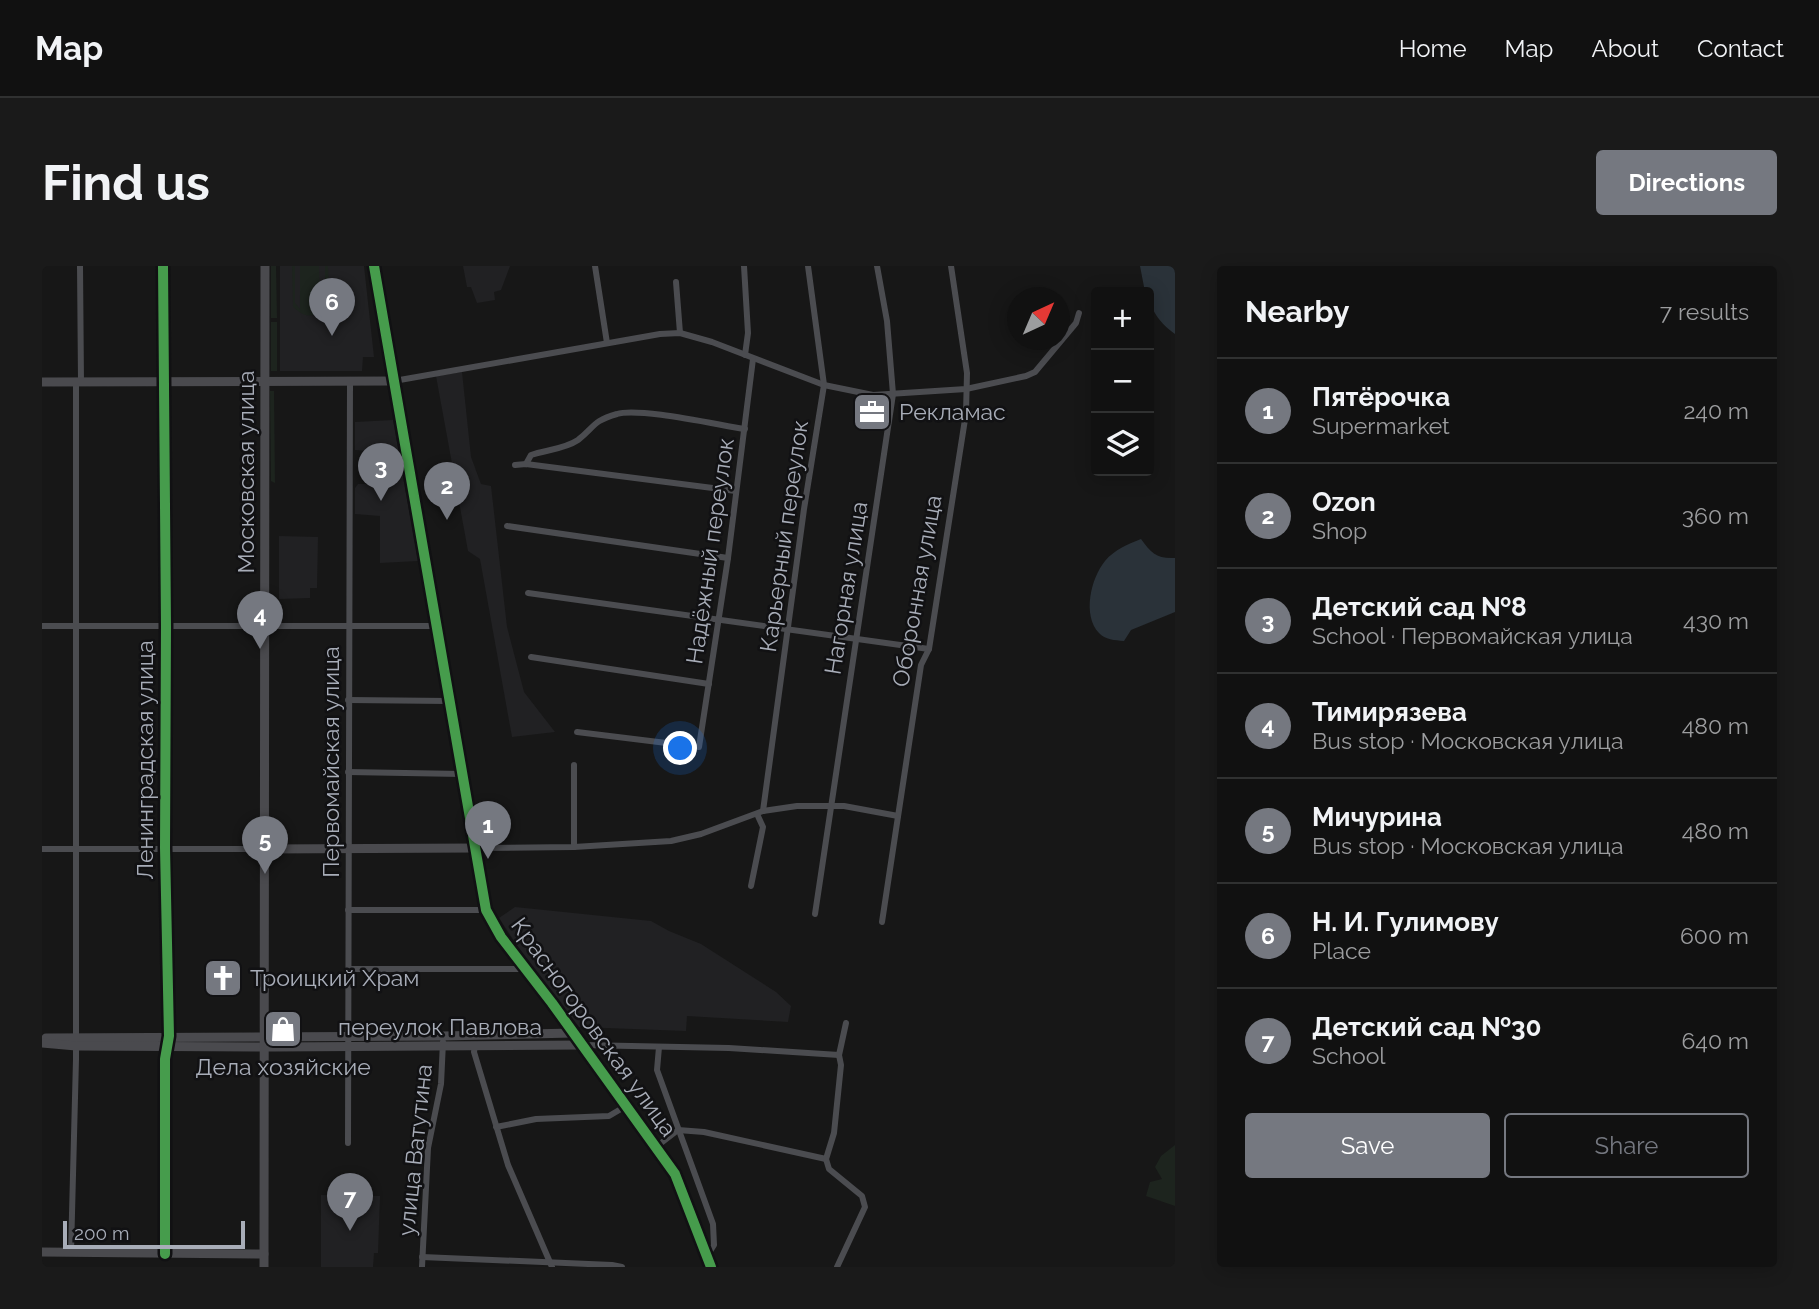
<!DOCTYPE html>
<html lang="en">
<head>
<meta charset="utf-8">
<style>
	body { margin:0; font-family:Raleway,sans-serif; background:#1a1a1a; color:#f1f3f6 }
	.controls { position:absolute; right:21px; top:21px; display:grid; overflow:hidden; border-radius:7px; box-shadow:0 4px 18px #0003 }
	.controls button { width:63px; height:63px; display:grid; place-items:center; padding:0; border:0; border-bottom:2px solid #303131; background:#111; color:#f1f3f6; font:35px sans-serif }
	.compass { position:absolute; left:965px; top:21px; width:63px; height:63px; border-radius:50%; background:#111; box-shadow:0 4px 18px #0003; rotate:44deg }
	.scale { position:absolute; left:21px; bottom:18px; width:182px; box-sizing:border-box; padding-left:7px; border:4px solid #a8adb8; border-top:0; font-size:19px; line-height:24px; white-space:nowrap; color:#a8adb8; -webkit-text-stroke:5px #111113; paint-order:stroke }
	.you { position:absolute; left:639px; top:483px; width:24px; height:24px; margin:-18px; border:5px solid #fff; border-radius:50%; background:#1a73e8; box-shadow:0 0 0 10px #1a73e833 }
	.badge { display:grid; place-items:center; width:46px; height:46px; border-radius:50%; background:#757880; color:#fff; font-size:23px; font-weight:700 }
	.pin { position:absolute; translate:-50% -58px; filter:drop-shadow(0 2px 4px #0008) }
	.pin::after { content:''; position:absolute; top:37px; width:24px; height:21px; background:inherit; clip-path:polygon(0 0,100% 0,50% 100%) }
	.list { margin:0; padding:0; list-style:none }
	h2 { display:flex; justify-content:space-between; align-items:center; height:91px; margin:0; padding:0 28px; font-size:30px }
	h2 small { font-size:23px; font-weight:400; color:#9c9d9f }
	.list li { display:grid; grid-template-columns:46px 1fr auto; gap:21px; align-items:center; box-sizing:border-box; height:105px; padding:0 28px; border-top:2px solid #303131 }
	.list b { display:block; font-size:26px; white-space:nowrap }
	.list p { margin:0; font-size:23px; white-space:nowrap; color:#9c9d9f }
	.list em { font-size:23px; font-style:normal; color:#9c9d9f }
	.actions { display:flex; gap:14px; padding:21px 28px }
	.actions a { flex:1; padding:16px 0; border:2px solid #757880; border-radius:7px; text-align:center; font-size:24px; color:#757880 }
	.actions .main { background:#757880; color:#fff }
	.icon { flex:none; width:38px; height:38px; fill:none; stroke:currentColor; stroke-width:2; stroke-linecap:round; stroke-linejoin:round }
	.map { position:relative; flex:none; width:1133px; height:1001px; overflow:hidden; border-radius:7px }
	header { display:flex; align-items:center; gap:42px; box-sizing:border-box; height:98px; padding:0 35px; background:#111; border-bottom:2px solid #303131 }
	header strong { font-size:33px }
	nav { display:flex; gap:38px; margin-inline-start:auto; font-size:24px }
	.intro { display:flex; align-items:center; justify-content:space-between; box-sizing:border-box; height:168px; padding:0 42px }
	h1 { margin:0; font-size:49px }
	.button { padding:18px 32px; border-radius:7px; background:#757880; color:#fff; font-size:24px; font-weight:700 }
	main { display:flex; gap:42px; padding:0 42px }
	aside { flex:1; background:#111; border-radius:7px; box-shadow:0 4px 18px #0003 }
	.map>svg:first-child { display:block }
</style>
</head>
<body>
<header>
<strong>Map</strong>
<nav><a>Home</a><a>Map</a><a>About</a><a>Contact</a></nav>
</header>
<div class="intro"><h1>Find us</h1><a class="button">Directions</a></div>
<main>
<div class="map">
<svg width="1133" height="1001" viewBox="0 0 1133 1001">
	<rect width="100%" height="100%" fill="#171717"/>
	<g fill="#212123">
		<polygon points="238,0 322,0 332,91 321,91 320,105 238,105"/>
		<polygon points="421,0 468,0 459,24 452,26 453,34 435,37 429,21 425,21"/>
		<polygon points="420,106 429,191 439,218 449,220 465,361 482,426 513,466 470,471 438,293 426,285 394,110"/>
		<polygon points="816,131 853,133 850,158 814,152"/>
		<polygon points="351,154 376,295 338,297 338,250 313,248 313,222 316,218 333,218 339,208 339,186 313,184 313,156"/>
		<polygon points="237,270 276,271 275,322 268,322 268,332 237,333"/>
		<polygon points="473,641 609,655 627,665 659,678 734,726 749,740 746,756 645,750 644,765 537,761 488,699 457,652"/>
		<polygon points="279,929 338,930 336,987 332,987 331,1001 279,1001"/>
	</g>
	<g fill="#1d241e">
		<polygon points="229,0 234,0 235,52 229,52"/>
		<path d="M250 0H253V37L258 43V0H277L278 42 283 36V0H286C286 16 293 44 271 49 263 51 257 46 251 41Z"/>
		<rect x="229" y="56" width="6" height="49"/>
		<polygon points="228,125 232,125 233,217 229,215"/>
		<polygon points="1133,879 1133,940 1104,930 1108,916 1120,913 1113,901 1119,890"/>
	</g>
	<g fill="#2a3239">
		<path d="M1098 0H1133V68C1119 58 1107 44 1107 26H1103Z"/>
		<path d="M1099 273C1109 287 1115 293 1133 292V346L1089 364 1082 375C1073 374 1063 374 1057 367 1040 349 1049 312 1063 295 1072 284 1086 278 1099 273Z"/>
	</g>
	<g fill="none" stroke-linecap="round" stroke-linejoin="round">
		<g stroke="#4b4c50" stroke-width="6">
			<polyline points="38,0 39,115"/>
			<polyline points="121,0 124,360 123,582 127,770 123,793 123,988"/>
			<polyline points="553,0 565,77"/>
			<polyline points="702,0 706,67 703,89"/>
			<polyline points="634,16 638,67"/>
			<polyline points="352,115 618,68 638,67 670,76 782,119 831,129 924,123 984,110 993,106 1034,57 1037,47"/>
			<path d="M484 198 489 189C504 184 523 183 536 174 553 161 550 155 575 148 596 141 676 159 703 163"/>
			<polyline points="473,199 484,198 694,225"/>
			<polyline points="465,260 686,292"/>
			<polyline points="486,327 887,383"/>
			<polyline points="0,360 393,360"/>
			<polyline points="489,391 667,418"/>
			<polyline points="306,434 407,435"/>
			<polyline points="535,466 657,481 686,292 711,93"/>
			<polyline points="306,506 420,508"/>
			<polyline points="721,545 762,243 782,119 766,0"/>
			<polyline points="532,581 532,499"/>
			<polyline points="434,582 532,581 629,575 659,568 721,545 755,540 802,540 856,550"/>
			<polyline points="0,583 223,583"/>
			<polyline points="709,620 721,561 715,548"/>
			<polyline points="306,644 444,644"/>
			<polyline points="773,648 851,128 845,55 835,0"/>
			<polyline points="840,656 879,399 887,383 924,147 925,107 909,0"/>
			<polyline points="307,703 483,703"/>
			<polyline points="433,779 432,786 466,899 510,1001"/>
			<polyline points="540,779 687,782 797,789"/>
			<polyline points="617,781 615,804 671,958 672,979 665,990"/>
			<polyline points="454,861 494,853 567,850 584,840"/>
			<polyline points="306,877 308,115"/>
			<polyline points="614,881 636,864 662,866 784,893"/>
			<polyline points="29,986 34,793 34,115"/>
			<polyline points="380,991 570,999 580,1001"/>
			<polyline points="380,1001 386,882 399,818 401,776"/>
			<polyline points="795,1001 823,941 820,930 787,903 784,893 792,867 799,799 797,789 804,757"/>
		</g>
		<g stroke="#4a4a4e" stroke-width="9">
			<polyline points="332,0 444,644 459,671 510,737 633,908 669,1001"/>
			<polyline points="0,116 352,115"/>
			<polyline points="223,583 434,582"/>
			<polyline points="4,772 401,770 531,767"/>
			<polyline points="0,777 34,780 233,781 540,779"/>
			<polyline points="0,986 222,988"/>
			<polyline points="222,1001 223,0"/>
		</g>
		<defs>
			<g id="cycleway">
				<polyline points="121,0 124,360 123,582 127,770 123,793 123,988"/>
				<polyline points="332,0 444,644 459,671 510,737 633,908 669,1001"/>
			</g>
		</defs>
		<use href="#cycleway" stroke="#111113" stroke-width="15"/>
		<use href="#cycleway" stroke="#469c4c" stroke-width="10"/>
	</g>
	<defs>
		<symbol id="office-square" viewBox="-11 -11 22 22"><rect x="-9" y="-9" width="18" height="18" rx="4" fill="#757880" stroke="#111113"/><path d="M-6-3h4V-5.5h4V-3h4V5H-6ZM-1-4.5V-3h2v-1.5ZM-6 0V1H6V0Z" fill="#fff"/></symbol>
		<symbol id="church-square" viewBox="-11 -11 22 22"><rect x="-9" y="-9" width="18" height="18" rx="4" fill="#757880" stroke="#111113"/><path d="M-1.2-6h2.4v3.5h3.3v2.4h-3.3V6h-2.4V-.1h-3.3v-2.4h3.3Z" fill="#fff"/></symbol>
		<symbol id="shop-square" viewBox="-11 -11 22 22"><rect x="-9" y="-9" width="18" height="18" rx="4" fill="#757880" stroke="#111113"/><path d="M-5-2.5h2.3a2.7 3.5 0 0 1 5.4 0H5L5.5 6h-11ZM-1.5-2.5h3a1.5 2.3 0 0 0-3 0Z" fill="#fff"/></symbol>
	</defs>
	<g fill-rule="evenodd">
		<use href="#office-square" x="808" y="124" width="44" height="44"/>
		<use href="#church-square" x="159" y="690" width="44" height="44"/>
		<use href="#shop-square" x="219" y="741" width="44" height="44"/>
	</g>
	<g text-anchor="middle" stroke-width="5" stroke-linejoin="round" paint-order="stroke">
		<g font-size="23" fill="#a8adb8" stroke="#111113" text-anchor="start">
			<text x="857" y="154">Рекламас</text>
			<text x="208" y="720">Троицкий Храм</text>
			<text x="241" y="809" text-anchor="middle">Дела хозяйские</text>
		</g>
		<g font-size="23" fill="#a8adb8" stroke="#111113">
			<text transform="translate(204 206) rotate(-90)" y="8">Московская улица</text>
			<text transform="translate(742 270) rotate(-82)" y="8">Карьерный переулок</text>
			<text transform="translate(668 285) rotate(-82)" y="8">Надёжный переулок</text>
			<text transform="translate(804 322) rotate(-81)" y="8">Нагорная улица</text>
			<text transform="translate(875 325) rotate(-80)" y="8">Оборонная улица</text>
			<text transform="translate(103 494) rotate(-90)" y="8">Ленинградская улица</text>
			<text transform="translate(289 496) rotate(-90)" y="8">Первомайская улица</text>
			<text x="398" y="769">переулок Павлова</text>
			<text transform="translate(552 761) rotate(54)" y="8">Красногоровская улица</text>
			<text transform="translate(373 884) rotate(-84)" y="8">улица Ватутина</text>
		</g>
	</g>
</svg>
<div class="controls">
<button>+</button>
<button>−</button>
<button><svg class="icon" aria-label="layers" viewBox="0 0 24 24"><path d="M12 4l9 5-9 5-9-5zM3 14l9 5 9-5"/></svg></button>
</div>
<svg class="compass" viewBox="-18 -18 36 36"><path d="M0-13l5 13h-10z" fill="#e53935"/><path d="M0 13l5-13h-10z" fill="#9c9d9f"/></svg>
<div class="scale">200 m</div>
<div class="you"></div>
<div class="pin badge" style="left:446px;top:593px">1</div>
<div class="pin badge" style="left:405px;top:254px">2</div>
<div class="pin badge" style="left:339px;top:235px">3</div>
<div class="pin badge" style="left:218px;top:383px">4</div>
<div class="pin badge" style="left:223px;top:608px">5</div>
<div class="pin badge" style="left:290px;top:70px">6</div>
<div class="pin badge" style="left:308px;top:965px">7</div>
</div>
<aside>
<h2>Nearby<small>7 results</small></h2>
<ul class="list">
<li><span class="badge">1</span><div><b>Пятёрочка</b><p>Supermarket</p></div><em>240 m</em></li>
<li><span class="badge">2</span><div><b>Ozon</b><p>Shop</p></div><em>360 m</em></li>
<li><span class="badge">3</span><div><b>Детский сад №8</b><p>School · Первомайская улица</p></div><em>430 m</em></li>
<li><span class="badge">4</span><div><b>Тимирязева</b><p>Bus stop · Московская улица</p></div><em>480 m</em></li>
<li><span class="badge">5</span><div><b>Мичурина</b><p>Bus stop · Московская улица</p></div><em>480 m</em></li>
<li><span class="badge">6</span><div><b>Н. И. Гулимову</b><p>Place</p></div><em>600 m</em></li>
<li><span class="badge">7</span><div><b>Детский сад №30</b><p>School</p></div><em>640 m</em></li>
</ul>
<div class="actions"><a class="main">Save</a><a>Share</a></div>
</aside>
</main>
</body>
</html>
